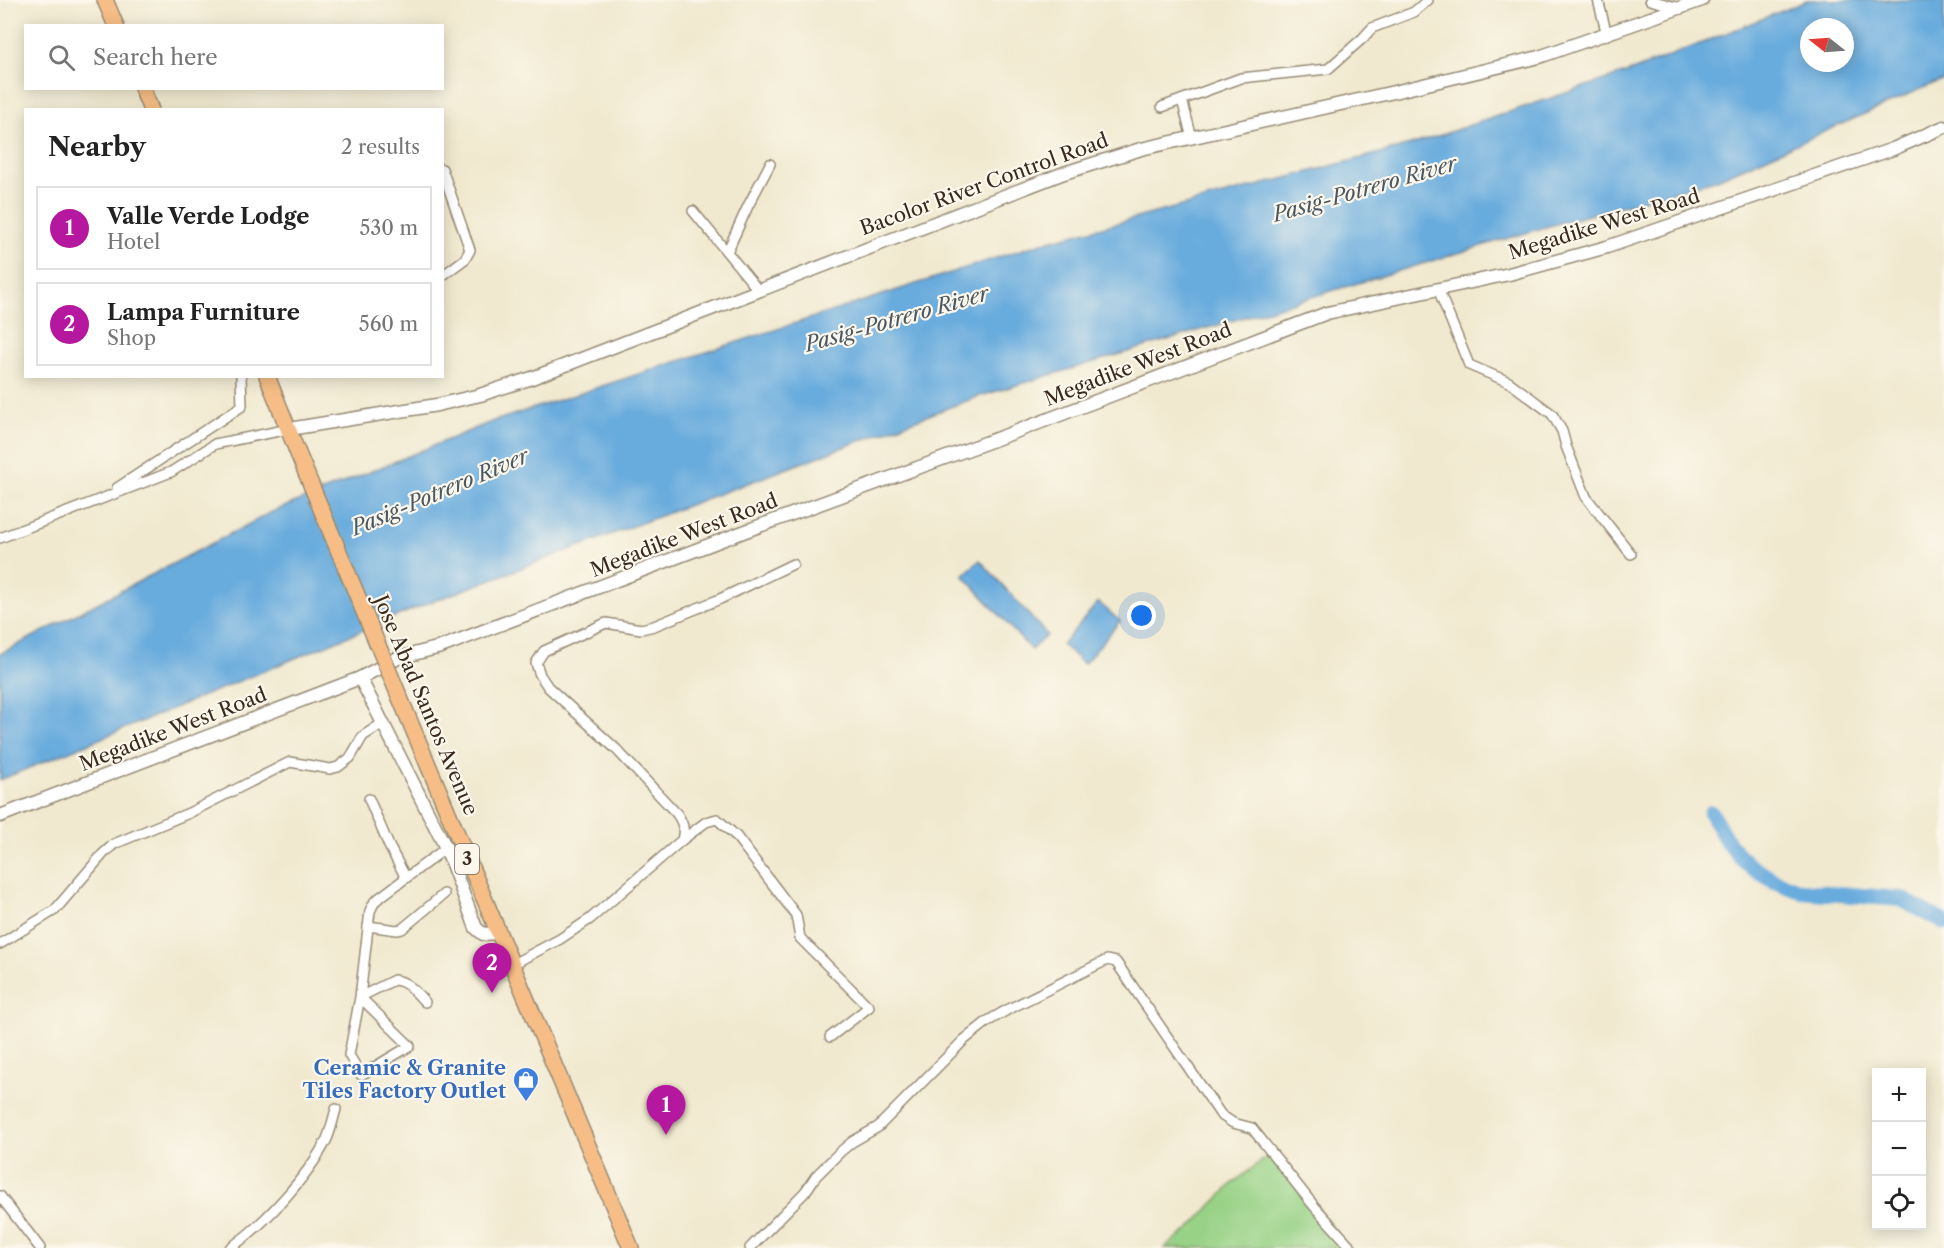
<!DOCTYPE html>
<html lang="en">
<head>
<meta charset="utf-8">
<style>
	body { margin:0; font-family:"Libre Caslon Text",serif; background:#f2f2f2; color:#222 }
	.controls { position:absolute; right:18px; bottom:18px; display:grid; overflow:hidden; border-radius:0px; box-shadow:0 3px 15px #0003 }
	.controls button { width:54px; height:54px; display:grid; place-items:center; padding:0; border:0; border-bottom:2px solid #e0e0e0; background:#fff; color:#222; font:30px sans-serif }
	.compass { position:absolute; left:1800px; top:18px; width:54px; height:54px; border-radius:50%; background:#fff; box-shadow:0 3px 15px #0003; rotate:287deg }
	.you { position:absolute; left:1142px; top:616px; width:21px; height:21px; margin:-15px; border:4px solid #fff; border-radius:50%; background:#1a73e8; box-shadow:0 0 0 9px #1a73e833 }
	.badge { display:grid; place-items:center; width:39px; height:39px; border-radius:50%; background:#b5179e; color:#fff; font-size:20px; font-weight:700 }
	.pin { position:absolute; translate:-50% -50px; filter:drop-shadow(0 2px 3px #0008) }
	.pin::after { content:''; position:absolute; top:32px; width:21px; height:18px; background:inherit; clip-path:polygon(0 0,100% 0,50% 100%) }
	.list { margin:0; padding:0; list-style:none }
	h2 { display:flex; justify-content:space-between; align-items:center; height:78px; margin:0; padding:0 24px; font-size:26px }
	h2 small { font-size:20px; font-weight:400; color:#767676 }
	.list li { display:grid; grid-template-columns:39px 1fr auto; gap:18px; align-items:center; box-sizing:border-box; height:84px; margin:0 12px 12px; padding:0 12px; border:2px solid #e0e0e0; border-radius:0px }
	.list b { display:block; font-size:22px; white-space:nowrap }
	.list p { margin:0; font-size:20px; white-space:nowrap; color:#767676 }
	.list em { font-size:20px; font-style:normal; color:#767676 }
	.icon { flex:none; width:33px; height:33px; fill:none; stroke:currentColor; stroke-width:2; stroke-linecap:round; stroke-linejoin:round }
	.map { position:relative; flex:none; width:1944px; height:1248px; overflow:hidden }
	.search { position:absolute; background:#fff; box-shadow:0 3px 15px #0003; left:24px; top:24px; width:420px; height:66px; display:flex; align-items:center; gap:15px; box-sizing:border-box; padding:0 21px; border-radius:0px; color:#767676; font-size:22px }
	.panel { position:absolute; background:#fff; box-shadow:0 3px 15px #0003; left:24px; top:108px; width:420px; height:270px; border-radius:0px }
	.map>svg:first-child { display:block }
</style>
</head>
<body>
<div class="map">
<svg width="1944" height="1248" viewBox="0 0 1944 1248">
	<rect width="100%" height="100%" fill="#fbf7ec"/>
	<filter id="ink" filterUnits="userSpaceOnUse"><feTurbulence type="fractalNoise" baseFrequency=".0167" numOctaves="2"/><feDisplacementMap in="SourceGraphic" scale="12" xChannelSelector="R" yChannelSelector="G"/><feConvolveMatrix kernelMatrix="1 2 1 2 8 2 1 2 1" color-interpolation-filters="sRGB"/></filter>
	<filter id="wash" filterUnits="userSpaceOnUse"><feTurbulence type="fractalNoise" baseFrequency=".008" numOctaves="4" result="noise"/><feDisplacementMap in="SourceGraphic" scale="24" xChannelSelector="R" yChannelSelector="G"/><feGaussianBlur stdDeviation="1.35" result="paint"/><feColorMatrix in="noise" values="0 0 0 0 0 0 0 0 0 0 0 0 0 0 0 0 0 1.4 0 .05"/><feComposite in="paint" operator="in"/></filter>
	<g filter="url(#wash)">
		<rect width="100%" height="100%" fill="#f1e9cf"/>
		<polygon fill="#98d286" stroke="#6a7e52" stroke-width="1.5" points="1275,1151 1348,1248 1164,1248 1188,1230 1233,1183"/>
		<g fill="#68abdd" stroke="#526a7e" stroke-width="1.5" fill-rule="evenodd">
			<path d="M1809 0H1944V79L1715 180 1549 226 977 397 431 602 0 780V654L272 512 491 422 1042 243 1414 144 1637 69ZM1809 27H1845V63H1809Z"/>
			<polygon points="980,560 1047,635 1031,650 963,575"/>
			<polygon points="1098,602 1120,621 1084,664 1062,645"/>
		</g>
		<g fill="none" stroke-linecap="round" stroke-linejoin="round">
			<polyline stroke="#68abdd" stroke-width="16" points="1711,813 1728,843 1747,864 1774,881 1801,891 1901,899 1944,922"/>
		</g>
	</g>
	<g filter="url(#ink)">
		<g fill="none" stroke-linecap="round" stroke-linejoin="round">
			<defs>
				<g id="minor">
					<polyline points="1598,0 1607,35"/>
					<polyline points="1650,0 1680,8"/>
					<polyline points="1182,100 1192,138"/>
					<polyline points="1162,107 1241,78 1328,69 1363,38 1372,28 1414,12 1428,0"/>
					<polyline points="442,169 470,250 465,259 442,276"/>
					<polyline points="693,211 759,291"/>
					<polyline points="727,252 748,206 770,164"/>
					<polyline points="1438,289 1469,365 1509,382 1552,414 1562,431 1566,446 1586,497 1631,554"/>
					<polyline points="117,488 242,406 241,376"/>
					<polyline points="0,538 171,472 215,444 289,429"/>
					<polyline points="369,799 389,846 406,878"/>
					<path d="M682 840C685 829 683 823 677 814L616 749 548 687 540 675 536 663 544 651 606 623 641 629 654 626 720 599 793 564"/>
					<polyline points="368,926 397,930 402,929 444,894"/>
					<polyline points="0,944 55,910 103,854 114,844 189,813 290,762 330,769 338,767 350,758 363,736 383,723"/>
					<polyline points="511,965 560,939 590,919 682,840 706,822 717,819 736,836 796,915 800,938 869,1007 830,1037"/>
					<path d="M425 1002C416 993 408 981 394 980L360 997 410 1046 361 1075 349 1055 360 997 370 911 375 901 446 848"/>
					<polyline points="0,1196 40,1248"/>
					<path d="M230 1248C263 1226 308 1176 326 1141 331 1131 333 1119 336 1109"/>
					<polyline points="750,1248 805,1192 816,1176 840,1152 852,1142 878,1127 964,1040 988,1021 1007,1010 1107,960 1116,962 1221,1115 1233,1123 1252,1128 1314,1206 1352,1248"/>
				</g>
				<g id="tertiary">
					<polyline points="289,429 437,405 480,395 532,378 1064,173 1141,149 1394,92 1539,57 1702,0"/>
					<polyline points="360,678 446,848 476,928 483,934 498,933"/>
					<polyline points="0,816 360,678 398,658 441,647 743,532 1007,435 1327,313 1509,274 1607,247 1893,149 1944,127"/>
				</g>
				<g id="trunk">
					<polyline points="105,0 116,26"/>
					<polyline points="142,88 151,110"/>
					<polyline points="267,376 297,451"/>
					<polyline points="392,679 631,1248"/>
				</g>
			</defs>
			<use href="#minor" stroke="#968a76" stroke-width="12"/>
			<use href="#tertiary" stroke="#968a76" stroke-width="15"/>
			<use href="#trunk" stroke="#968a76" stroke-width="18"/>
			<use href="#minor" stroke="#fff" stroke-width="9"/>
			<use href="#tertiary" stroke="#fff" stroke-width="12"/>
			<use href="#trunk" stroke="#f6be86" stroke-width="15"/>
			<defs>
				<polyline id="trunk-bridge" points="297,451 392,679"/>
			</defs>
			<use href="#trunk-bridge" stroke="#968a76" stroke-width="18" stroke-linecap="butt"/>
			<use href="#trunk-bridge" stroke="#f6be86" stroke-width="15"/>
		</g>
	</g>
	<defs>
		<symbol id="shop-pin" viewBox="-11 -11 22 30"><path d="M0 17L-7.5 6A9.5 9.5 0 1 1 7.5 6Z" fill="#3f7fe0" stroke="#fbf7ec"/><path d="M-5-2.5h2.3a2.7 3.5 0 0 1 5.4 0H5L5.5 6h-11ZM-1.5-2.5h3a1.5 2.3 0 0 0-3 0Z" fill="#fff"/></symbol>
	</defs>
	<g fill-rule="evenodd">
		<use href="#shop-pin" x="511" y="1065" width="30" height="40"/>
	</g>
	<g text-anchor="middle" stroke-width="4.5" stroke-linejoin="round" paint-order="stroke">
		<rect fill="#fbf7ec" stroke="#75685c" stroke-width="1.5" x="455" y="844" width="24" height="30" rx="4.5"/>
		<g font-size="18" font-weight="bold" fill="#3b2a1e">
			<text x="467" y="865">3</text>
		</g>
		<g font-size="20" fill="#3b2a1e" stroke="#fbf7ec">
			<text transform="translate(984 184) rotate(-20)" y="7">Bacolor River Control Road</text>
			<text transform="translate(1604 224) rotate(-17)" y="7">Megadike West Road</text>
			<text transform="translate(1138 364) rotate(-21)" y="7">Megadike West Road</text>
			<text transform="translate(684 535) rotate(-21)" y="7">Megadike West Road</text>
			<text transform="translate(426 705) rotate(67)" y="7">Jose Abad Santos Avenue</text>
			<text transform="translate(173 729) rotate(-21)" y="7">Megadike West Road</text>
		</g>
		<g font-size="20" font-weight="bold" fill="#366cbe" stroke="#fbf7ec" text-anchor="end">
			<text x="506" y="1075">Ceramic &amp; Granite<tspan x="506" dy="23">Tiles Factory Outlet</tspan></text>
		</g>
		<g font-size="21" font-style="italic" fill="#4b5761" stroke="#fbf7ec">
			<text transform="translate(1365 189) rotate(-16)" y="7">Pasig-Potrero River</text>
			<text transform="translate(897 319) rotate(-16)" y="7">Pasig-Potrero River</text>
			<text transform="translate(440 492) rotate(-23)" y="7">Pasig-Potrero River</text>
		</g>
	</g>
</svg>
<div class="controls">
<button>+</button>
<button>−</button>
<button><svg class="icon" aria-label="locate" viewBox="0 0 24 24"><circle cx="12" cy="12" r="6"/><path d="M12 2v4M12 18v4M2 12h4M18 12h4"/></svg></button>
</div>
<svg class="compass" viewBox="-18 -18 36 36"><path d="M0-13l5 13h-10z" fill="#e53935"/><path d="M0 13l5-13h-10z" fill="#767676"/></svg>
<div class="you"></div>
<div class="pin badge" style="left:666px;top:1135px">1</div>
<div class="pin badge" style="left:492px;top:993px">2</div>
<div class="search"><svg class="icon" aria-label="search" viewBox="0 0 24 24"><circle cx="10" cy="10" r="6"/><path d="M15 15l6 6"/></svg>Search here</div>
<section class="panel">
<h2>Nearby<small>2 results</small></h2>
<ul class="list">
<li><span class="badge">1</span><div><b>Valle Verde Lodge</b><p>Hotel</p></div><em>530 m</em></li>
<li><span class="badge">2</span><div><b>Lampa Furniture</b><p>Shop</p></div><em>560 m</em></li>
</ul>
</section>
</div>
</body>
</html>
